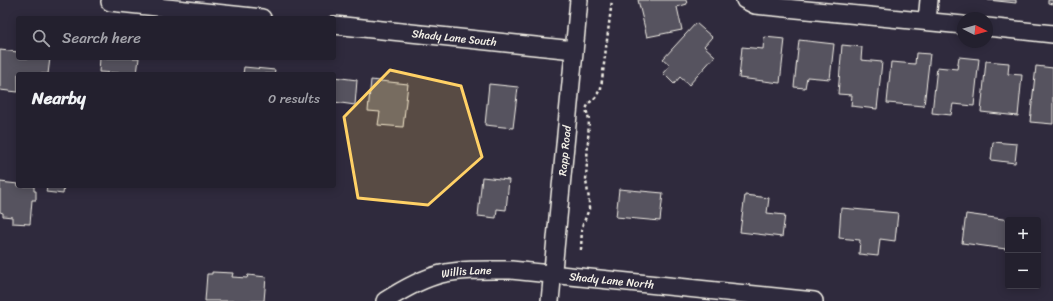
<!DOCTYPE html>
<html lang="en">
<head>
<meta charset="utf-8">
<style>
	body { margin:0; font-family:Sriracha,sans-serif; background:#2b2836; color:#f1f3f6 }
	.controls { position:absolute; right:12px; bottom:12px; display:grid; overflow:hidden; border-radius:4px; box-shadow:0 2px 10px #0003 }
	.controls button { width:36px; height:36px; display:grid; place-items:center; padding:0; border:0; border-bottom:1px solid #403e4a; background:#23202e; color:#f1f3f6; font:20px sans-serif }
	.compass { position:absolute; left:957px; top:12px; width:36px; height:36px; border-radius:50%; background:#23202e; box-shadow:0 2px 10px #0003; rotate:96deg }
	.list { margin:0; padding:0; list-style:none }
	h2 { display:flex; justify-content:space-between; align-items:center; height:52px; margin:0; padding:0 16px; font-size:17px }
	h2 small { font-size:13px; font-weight:400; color:#a3a3aa }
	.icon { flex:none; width:22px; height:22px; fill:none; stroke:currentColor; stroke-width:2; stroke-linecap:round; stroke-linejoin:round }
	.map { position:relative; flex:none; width:1053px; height:301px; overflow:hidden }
	.search { position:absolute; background:#23202e; box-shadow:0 2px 10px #0003; left:16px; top:16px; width:320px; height:44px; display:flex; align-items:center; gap:10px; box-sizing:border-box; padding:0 14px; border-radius:4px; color:#a3a3aa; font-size:15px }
	.panel { position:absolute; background:#23202e; box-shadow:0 2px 10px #0003; left:16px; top:72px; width:320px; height:116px; border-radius:4px }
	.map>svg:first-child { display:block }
</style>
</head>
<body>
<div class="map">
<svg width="1053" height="301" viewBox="0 0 1053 301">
	<rect width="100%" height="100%" fill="#2f2a3d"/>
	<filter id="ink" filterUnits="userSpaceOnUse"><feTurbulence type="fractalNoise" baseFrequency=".025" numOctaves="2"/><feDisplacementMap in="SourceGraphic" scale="8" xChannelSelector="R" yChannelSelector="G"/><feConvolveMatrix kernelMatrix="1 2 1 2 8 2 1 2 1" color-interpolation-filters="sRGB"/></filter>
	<g filter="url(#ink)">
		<g fill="#56525f" stroke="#f4f1e8">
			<polygon points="638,0 686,0 687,4 677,7 682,30 647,37"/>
			<polygon points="988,0 1016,0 1016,3"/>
			<polygon points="1048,0 1053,0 1053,4 1048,3"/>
			<polygon points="696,23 712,37 704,46 715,56 689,85 680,77 674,84 663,73 670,65 663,59"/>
			<polygon points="764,37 785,39 780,83 739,78 742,47 763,49"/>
			<polygon points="799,40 834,44 830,79 807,77 805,88 794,87"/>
			<polygon points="842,45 862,47 861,60 882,62 877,109 851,106 852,95 838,94"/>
			<polygon points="18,47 18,58 50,58 48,74 18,74 18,92 0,90 0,50 18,52"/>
			<polygon points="916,53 930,54 924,106 887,103 891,62 915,64"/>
			<polygon points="959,57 979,59 974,106 953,104 951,115 932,113 937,67 957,69"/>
			<polygon points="100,58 139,58 137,74 99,72"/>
			<polygon points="986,61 1009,63 1008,74 1022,75 1018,116 981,112"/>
			<polygon points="1036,66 1053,68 1053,124 1030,122"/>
			<polygon points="244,67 275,70 274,74 243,74"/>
			<polygon points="334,77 357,80 355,105 334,102"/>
			<polygon points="371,80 408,84 403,127 378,125 380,112 368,111"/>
			<polygon points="489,84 518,87 513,128 485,125"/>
			<polygon points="993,142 1017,144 1015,163 991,160"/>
			<polygon points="482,177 509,180 506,210 497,209 496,218 478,216"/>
			<polygon points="0,182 18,184 18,186 34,186 34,191 36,191 36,200 32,200 30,224 12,223 12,217 3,216 3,213 0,212"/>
			<polygon points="47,186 64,186 63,194 46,192"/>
			<polygon points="619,189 663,193 660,221 616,217"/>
			<polygon points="745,195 769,198 767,213 785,215 782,237 740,232"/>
			<polygon points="841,208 898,213 895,241 880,239 878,256 859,254 860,240 839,238"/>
			<polygon points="966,214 1010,220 1008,220 1006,249 962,243"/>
			<polygon points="212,272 233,273 232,277 247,278 248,275 266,277 264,301 205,301 207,274 212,274"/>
		</g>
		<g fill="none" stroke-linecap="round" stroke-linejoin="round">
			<defs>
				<g id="minor">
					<polyline points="745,0 755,5 963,25"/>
					<polyline points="110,2 262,18"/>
					<polyline points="927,21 929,0"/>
					<path id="s1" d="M334 25 574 50"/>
					<polyline points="987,27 1053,34"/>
					<path id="s2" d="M385 301C402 290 421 279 441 274 464 269 488 270 511 270L814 301"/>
					<path id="s3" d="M550 301 579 0"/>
				</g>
			</defs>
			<use href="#minor" stroke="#f4f1e8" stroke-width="20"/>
			<polyline stroke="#f4f1e8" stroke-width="2.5" stroke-dasharray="3 3" stroke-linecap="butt" points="581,250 582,227 589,209 589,199 586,181 589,120 586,109 589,103 595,98 601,88 612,0"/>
			<use href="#minor" stroke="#2f2a3d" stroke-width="17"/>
		</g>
	</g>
	<path fill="#ffd166" fill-opacity="0.2" stroke="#ffd166" stroke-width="3" stroke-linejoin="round" d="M390 70 461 86 482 157 428 205 358 198 344 117Z"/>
	<g text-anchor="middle" stroke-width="3" stroke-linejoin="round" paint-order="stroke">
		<g font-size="11" fill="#f4f1e8" stroke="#2f2a3d">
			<text dy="4" stroke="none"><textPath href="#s1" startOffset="121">Shady Lane South</textPath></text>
			<text dy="4" stroke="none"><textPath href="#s3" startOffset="151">Rapp Road</textPath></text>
			<text dy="4" stroke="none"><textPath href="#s2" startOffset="88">Willis Lane</textPath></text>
			<text dy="4" stroke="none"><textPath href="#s2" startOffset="234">Shady Lane North</textPath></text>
		</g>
	</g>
</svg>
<div class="controls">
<button>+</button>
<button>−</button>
</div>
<svg class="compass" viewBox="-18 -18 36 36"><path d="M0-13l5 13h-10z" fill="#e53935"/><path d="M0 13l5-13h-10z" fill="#a3a3aa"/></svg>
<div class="search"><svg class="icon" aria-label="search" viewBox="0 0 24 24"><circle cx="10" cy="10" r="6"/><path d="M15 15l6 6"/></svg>Search here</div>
<section class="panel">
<h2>Nearby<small>0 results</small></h2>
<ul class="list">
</ul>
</section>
</div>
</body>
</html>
